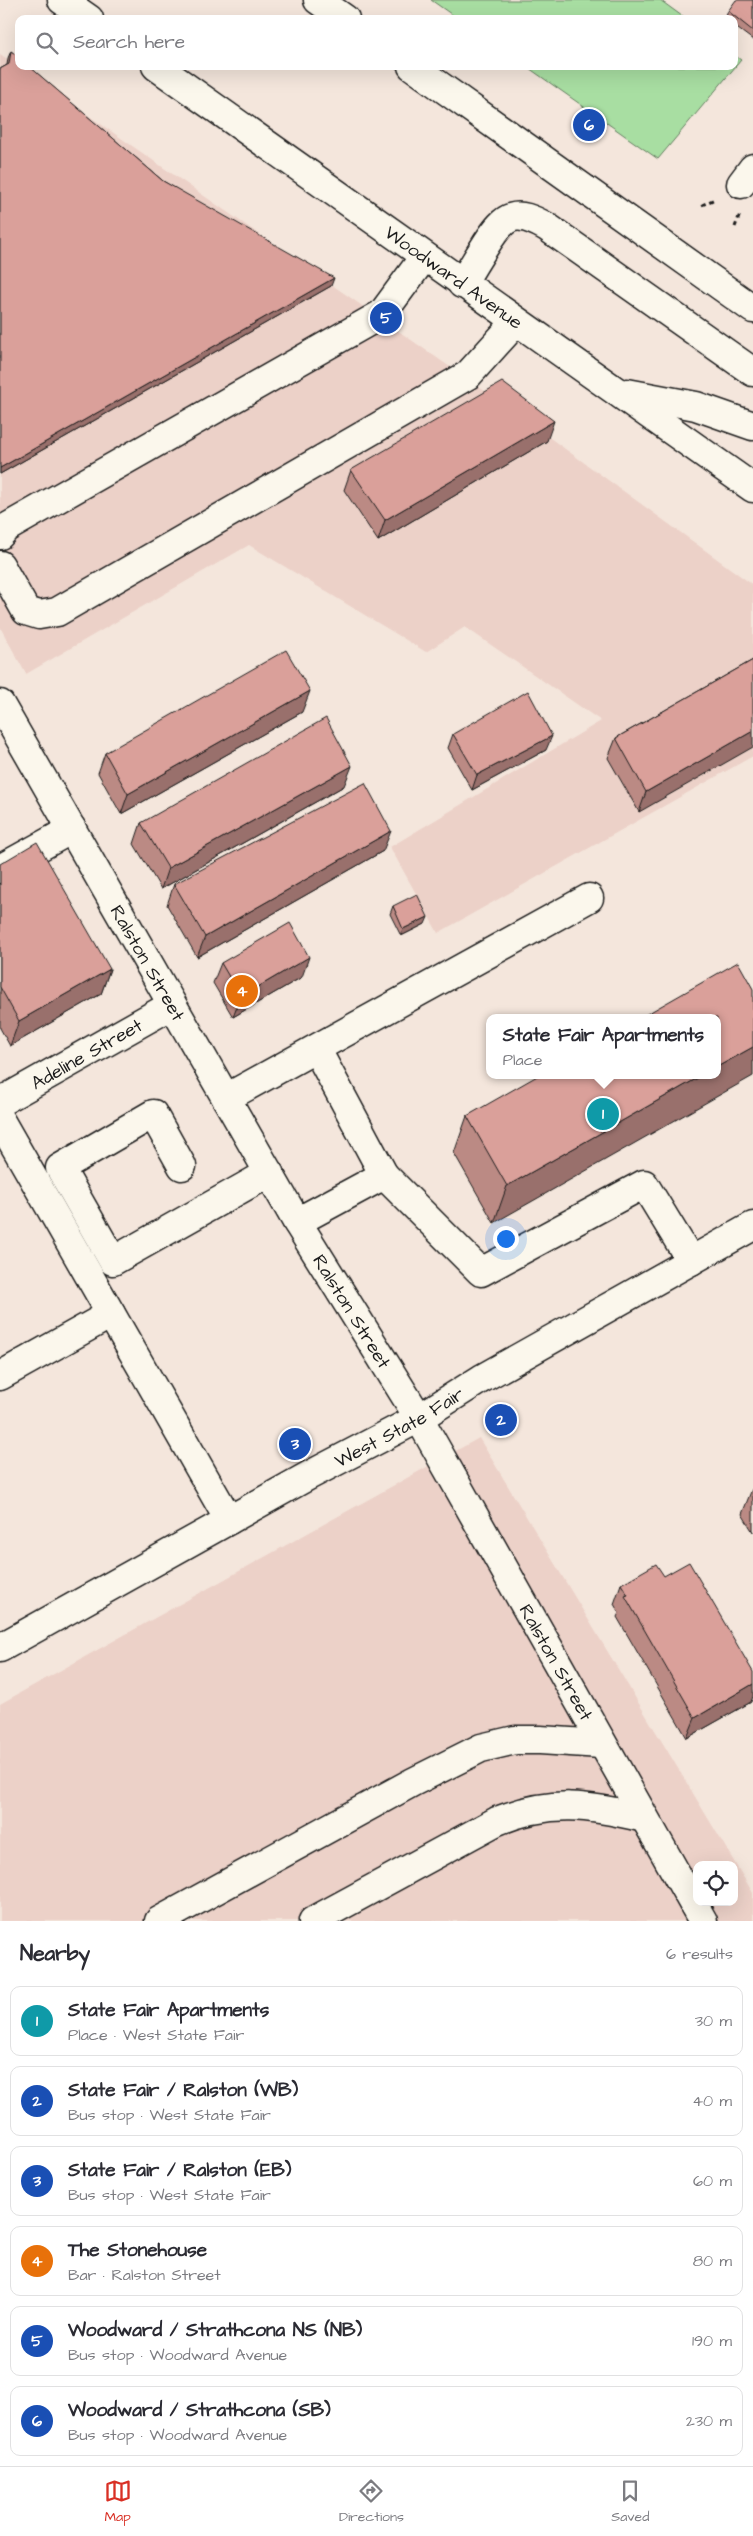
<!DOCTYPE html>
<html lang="en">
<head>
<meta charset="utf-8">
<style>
	body { margin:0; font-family:"Architects Daughter",sans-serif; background:#f7f7f7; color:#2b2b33 }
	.controls { position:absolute; right:15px; bottom:15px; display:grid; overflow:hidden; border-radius:10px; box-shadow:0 5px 20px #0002 }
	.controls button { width:45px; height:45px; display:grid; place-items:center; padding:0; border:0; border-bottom:1px solid #e1e1e2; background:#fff; color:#2b2b33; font:25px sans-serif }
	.you { position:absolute; left:505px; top:1238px; width:18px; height:18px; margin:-12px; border:4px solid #fff; border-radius:50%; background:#1a73e8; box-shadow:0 0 0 8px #1a73e833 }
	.badge { display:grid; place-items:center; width:32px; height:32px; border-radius:50%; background:#d93025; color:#fff; font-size:16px; font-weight:700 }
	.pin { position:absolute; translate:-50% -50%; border:2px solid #fff; box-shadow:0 1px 5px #0006 }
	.popup { position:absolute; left:486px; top:1014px; width:235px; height:65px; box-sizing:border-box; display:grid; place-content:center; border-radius:10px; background:#fff; filter:drop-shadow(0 1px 4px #0005); font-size:16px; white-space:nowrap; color:#7c7c81 }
	.popup b { font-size:19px; color:#2b2b33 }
	.popup::after { content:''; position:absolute; left:50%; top:100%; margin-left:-10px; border:10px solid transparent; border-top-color:#fff }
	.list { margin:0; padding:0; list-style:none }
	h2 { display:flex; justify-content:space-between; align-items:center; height:65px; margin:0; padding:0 20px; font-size:21px }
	h2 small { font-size:16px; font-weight:400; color:#7c7c81 }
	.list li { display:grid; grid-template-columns:32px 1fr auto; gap:15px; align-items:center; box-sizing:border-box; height:70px; margin:0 10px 10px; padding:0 10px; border:1px solid #e1e1e2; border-radius:10px }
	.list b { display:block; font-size:19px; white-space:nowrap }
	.list p { margin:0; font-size:16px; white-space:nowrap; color:#7c7c81 }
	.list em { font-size:16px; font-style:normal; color:#7c7c81 }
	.icon { flex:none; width:28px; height:28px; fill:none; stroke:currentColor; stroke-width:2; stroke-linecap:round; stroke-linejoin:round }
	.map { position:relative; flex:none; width:753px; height:1921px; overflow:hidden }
	.search { position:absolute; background:#fff; box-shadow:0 5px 20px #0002; left:15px; right:15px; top:15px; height:55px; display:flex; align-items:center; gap:12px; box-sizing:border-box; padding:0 18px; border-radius:10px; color:#7c7c81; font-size:19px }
	.sheet { height:545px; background:#fff }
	nav { display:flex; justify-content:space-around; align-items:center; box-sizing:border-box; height:70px; border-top:1px solid #e1e1e2; background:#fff; font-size:14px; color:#7c7c81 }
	nav a { display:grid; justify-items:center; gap:2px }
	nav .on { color:#d93025 }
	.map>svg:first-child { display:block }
</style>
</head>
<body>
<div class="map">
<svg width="753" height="1921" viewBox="0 0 753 1921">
	<rect width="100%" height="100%" fill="#f4e6dc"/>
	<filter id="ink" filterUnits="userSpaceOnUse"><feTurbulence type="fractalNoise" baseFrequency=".02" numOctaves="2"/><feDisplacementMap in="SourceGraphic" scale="10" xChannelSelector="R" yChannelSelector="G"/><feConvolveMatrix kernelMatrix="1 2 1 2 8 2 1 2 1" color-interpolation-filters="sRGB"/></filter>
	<g filter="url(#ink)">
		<g fill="#ecd1c8" fill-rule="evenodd">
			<polygon points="0,54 499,401 753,585 753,756 438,933 390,847 601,721 465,627 426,652 249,545 26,674 0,627"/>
			<path d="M479 1438 753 1893V1921H0V1704ZM697 1865H734V1902H697Z"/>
		</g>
		<g fill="#a8dea2" stroke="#627d5f">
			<polygon points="431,0 660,0 686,19 458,19"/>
			<polygon points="734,55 741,60 658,159 526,66 734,66"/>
		</g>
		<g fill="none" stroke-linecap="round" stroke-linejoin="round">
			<defs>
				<g id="minor">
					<polyline points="741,184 753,168"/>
					<polyline points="0,535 6,528 382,314 424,257"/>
					<polyline points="0,565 26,611 39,615 57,612 468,375 516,322"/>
					<path id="s1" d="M0 704 297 1222 419 1418 703 1921"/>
					<polyline points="0,869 72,829"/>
					<polyline points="317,1050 384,1175"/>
					<polyline points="226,1098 589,898"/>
					<path id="s2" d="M0 1102 172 1005"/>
					<polyline points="0,1120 229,1520"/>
					<polyline points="182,1166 153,1114 60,1168 113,1261 269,1173"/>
					<polyline points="297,1222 384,1175 481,1272 644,1184 691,1261"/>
					<polyline points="0,1376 111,1314"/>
					<path id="s3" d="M0 1648 308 1476 419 1418 481 1379 753 1226"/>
					<polyline points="159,1921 413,1782 481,1748 515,1740 540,1740 601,1744"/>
					<path d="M313 1921 497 1821C552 1799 589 1805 644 1818"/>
				</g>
				<g id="major">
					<polyline points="62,0 89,19"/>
					<polyline points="318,0 345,19"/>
					<path id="s4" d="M156 66 753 488"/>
					<polyline points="412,66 753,309"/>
					<path d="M462 284C470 270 478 257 487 243 506 214 515 209 547 227L753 372"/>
					<polyline points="627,393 696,406 753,426"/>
				</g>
			</defs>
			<use href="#minor" stroke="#1c1c1c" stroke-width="31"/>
			<use href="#major" stroke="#1c1c1c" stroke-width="31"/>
			<g stroke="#1c1c1c" stroke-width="3" stroke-dasharray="4 4" stroke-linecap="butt">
				<polyline points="702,205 715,199"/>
				<polyline points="735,227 740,214"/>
			</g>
			<use href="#minor" stroke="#fbf7ec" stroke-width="28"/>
			<use href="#major" stroke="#fbf7ec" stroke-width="28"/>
		</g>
		<g fill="#bb8a84" stroke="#1c1c1c">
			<polygon points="753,0 753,40 734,26 734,19 725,19 728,11"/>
			<polygon points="11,51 163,181 331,286 0,474 0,69 7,65 8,58"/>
			<polygon points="547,441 378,541 344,490 351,470"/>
			<polygon points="753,660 639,812 608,758 616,738"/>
			<polygon points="302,712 121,814 98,773 105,753"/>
			<polygon points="453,734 546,750 472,790 448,748"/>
			<polygon points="344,786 161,889 134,844 141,823"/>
			<polygon points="383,851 197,957 167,905 174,884"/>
			<polygon points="0,864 110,969 101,994 10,1046 0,1028"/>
			<polygon points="393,906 425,924 401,936 390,914"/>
			<polygon points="221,963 302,977 233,1017 213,983"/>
			<polygon points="753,989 494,1223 454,1153 467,1116"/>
			<polygon points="753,1488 753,1532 742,1514 752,1489"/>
			<polygon points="621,1584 751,1702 687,1738 617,1617 619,1613 614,1604"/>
		</g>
		<g fill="#99706c" stroke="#1c1c1c">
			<polygon points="334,278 331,286 0,474 0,468"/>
			<polygon points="554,421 547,441 378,541 385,520"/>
			<polygon points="310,691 302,712 121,814 128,794"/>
			<polygon points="753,731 753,747 639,812 646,792"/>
			<polygon points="552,736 546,750 472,790 477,775"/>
			<polygon points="352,766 344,786 161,889 168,868"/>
			<polygon points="391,831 383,851 197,957 205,937"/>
			<polygon points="428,917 425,924 401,936 403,929"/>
			<polygon points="309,957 302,977 233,1017 241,997"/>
			<polygon points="110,969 101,994 10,1046 19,1021"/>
			<polygon points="753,1047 753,1076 494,1223 507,1186 703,1075 717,1075 717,1067"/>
			<polygon points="753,1684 753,1696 751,1702 687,1738 695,1718"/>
		</g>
		<g fill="#daa09a" stroke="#1c1c1c">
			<polygon points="736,0 753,0 753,31 728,11"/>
			<polygon points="11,51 19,57 19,66 29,66 163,181 334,278 0,468 0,69 9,64"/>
			<polygon points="502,382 554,421 385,520 351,470"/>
			<polygon points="286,650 310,691 128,794 105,753"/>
			<polygon points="753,660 753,731 646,792 616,738"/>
			<polygon points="528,691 552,736 477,775 453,734"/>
			<polygon points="326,718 352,766 168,868 141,823"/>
			<polygon points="365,783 391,831 205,937 174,884"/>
			<polygon points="37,842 110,969 19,1021 0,987 0,864"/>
			<polygon points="417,894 428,917 403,929 393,906"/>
			<polygon points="290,923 309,957 241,997 221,963"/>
			<polygon points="738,962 753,989 753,1047 717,1067 717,1018 640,1018"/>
			<polygon points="539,1075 703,1075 507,1186 467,1116"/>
			<polygon points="689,1562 753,1672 753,1684 695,1718 625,1596 628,1595 621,1584 656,1564 664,1576"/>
		</g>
	</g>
	<g text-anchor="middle" stroke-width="4.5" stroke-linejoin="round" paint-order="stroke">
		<g font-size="19" fill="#1c1c1c" stroke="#fbf7ec">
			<text dy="7" stroke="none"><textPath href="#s4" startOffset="365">Woodward Avenue</textPath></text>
			<text dy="7" stroke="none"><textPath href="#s1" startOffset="298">Ralston Street</textPath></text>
			<text dy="7" stroke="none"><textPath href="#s2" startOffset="99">Adeline Street</textPath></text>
			<text dy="7" stroke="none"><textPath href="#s1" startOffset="702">Ralston Street</textPath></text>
			<text dy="7" stroke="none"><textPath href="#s3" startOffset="456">West State Fair</textPath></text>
			<text dy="7" stroke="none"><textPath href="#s1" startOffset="1108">Ralston Street</textPath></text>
		</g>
	</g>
</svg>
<div class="controls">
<button><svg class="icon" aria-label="locate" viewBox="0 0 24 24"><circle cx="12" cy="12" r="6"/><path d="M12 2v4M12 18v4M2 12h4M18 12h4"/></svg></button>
</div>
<div class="you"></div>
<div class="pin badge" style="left:603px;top:1114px;background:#0f9aa8">1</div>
<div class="popup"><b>State Fair Apartments</b>Place</div>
<div class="pin badge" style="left:501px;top:1420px;background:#1a4fb4">2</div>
<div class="pin badge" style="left:295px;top:1444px;background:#1a4fb4">3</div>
<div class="pin badge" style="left:242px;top:991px;background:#e8710a">4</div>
<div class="pin badge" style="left:386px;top:318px;background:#1a4fb4">5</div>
<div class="pin badge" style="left:589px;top:125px;background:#1a4fb4">6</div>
<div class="search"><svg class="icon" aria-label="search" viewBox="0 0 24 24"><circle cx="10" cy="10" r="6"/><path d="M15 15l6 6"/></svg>Search here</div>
</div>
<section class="sheet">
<h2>Nearby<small>6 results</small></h2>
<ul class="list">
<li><span class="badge" style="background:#0f9aa8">1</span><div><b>State Fair Apartments</b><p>Place · West State Fair</p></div><em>30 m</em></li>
<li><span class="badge" style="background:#1a4fb4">2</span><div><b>State Fair / Ralston (WB)</b><p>Bus stop · West State Fair</p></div><em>40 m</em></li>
<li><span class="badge" style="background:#1a4fb4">3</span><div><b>State Fair / Ralston (EB)</b><p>Bus stop · West State Fair</p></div><em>60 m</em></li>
<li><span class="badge" style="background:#e8710a">4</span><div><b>The Stonehouse</b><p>Bar · Ralston Street</p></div><em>80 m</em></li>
<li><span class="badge" style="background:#1a4fb4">5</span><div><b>Woodward / Strathcona NS (NB)</b><p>Bus stop · Woodward Avenue</p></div><em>190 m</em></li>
<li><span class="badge" style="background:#1a4fb4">6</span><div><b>Woodward / Strathcona (SB)</b><p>Bus stop · Woodward Avenue</p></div><em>230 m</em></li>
</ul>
</section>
<nav>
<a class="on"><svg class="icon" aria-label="map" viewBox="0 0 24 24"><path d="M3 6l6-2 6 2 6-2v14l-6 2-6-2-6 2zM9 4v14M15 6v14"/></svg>Map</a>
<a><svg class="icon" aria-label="directions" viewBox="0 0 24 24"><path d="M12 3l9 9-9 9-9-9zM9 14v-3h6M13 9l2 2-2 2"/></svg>Directions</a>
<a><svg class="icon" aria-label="saved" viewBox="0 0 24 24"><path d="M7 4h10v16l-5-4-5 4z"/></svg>Saved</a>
</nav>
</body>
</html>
